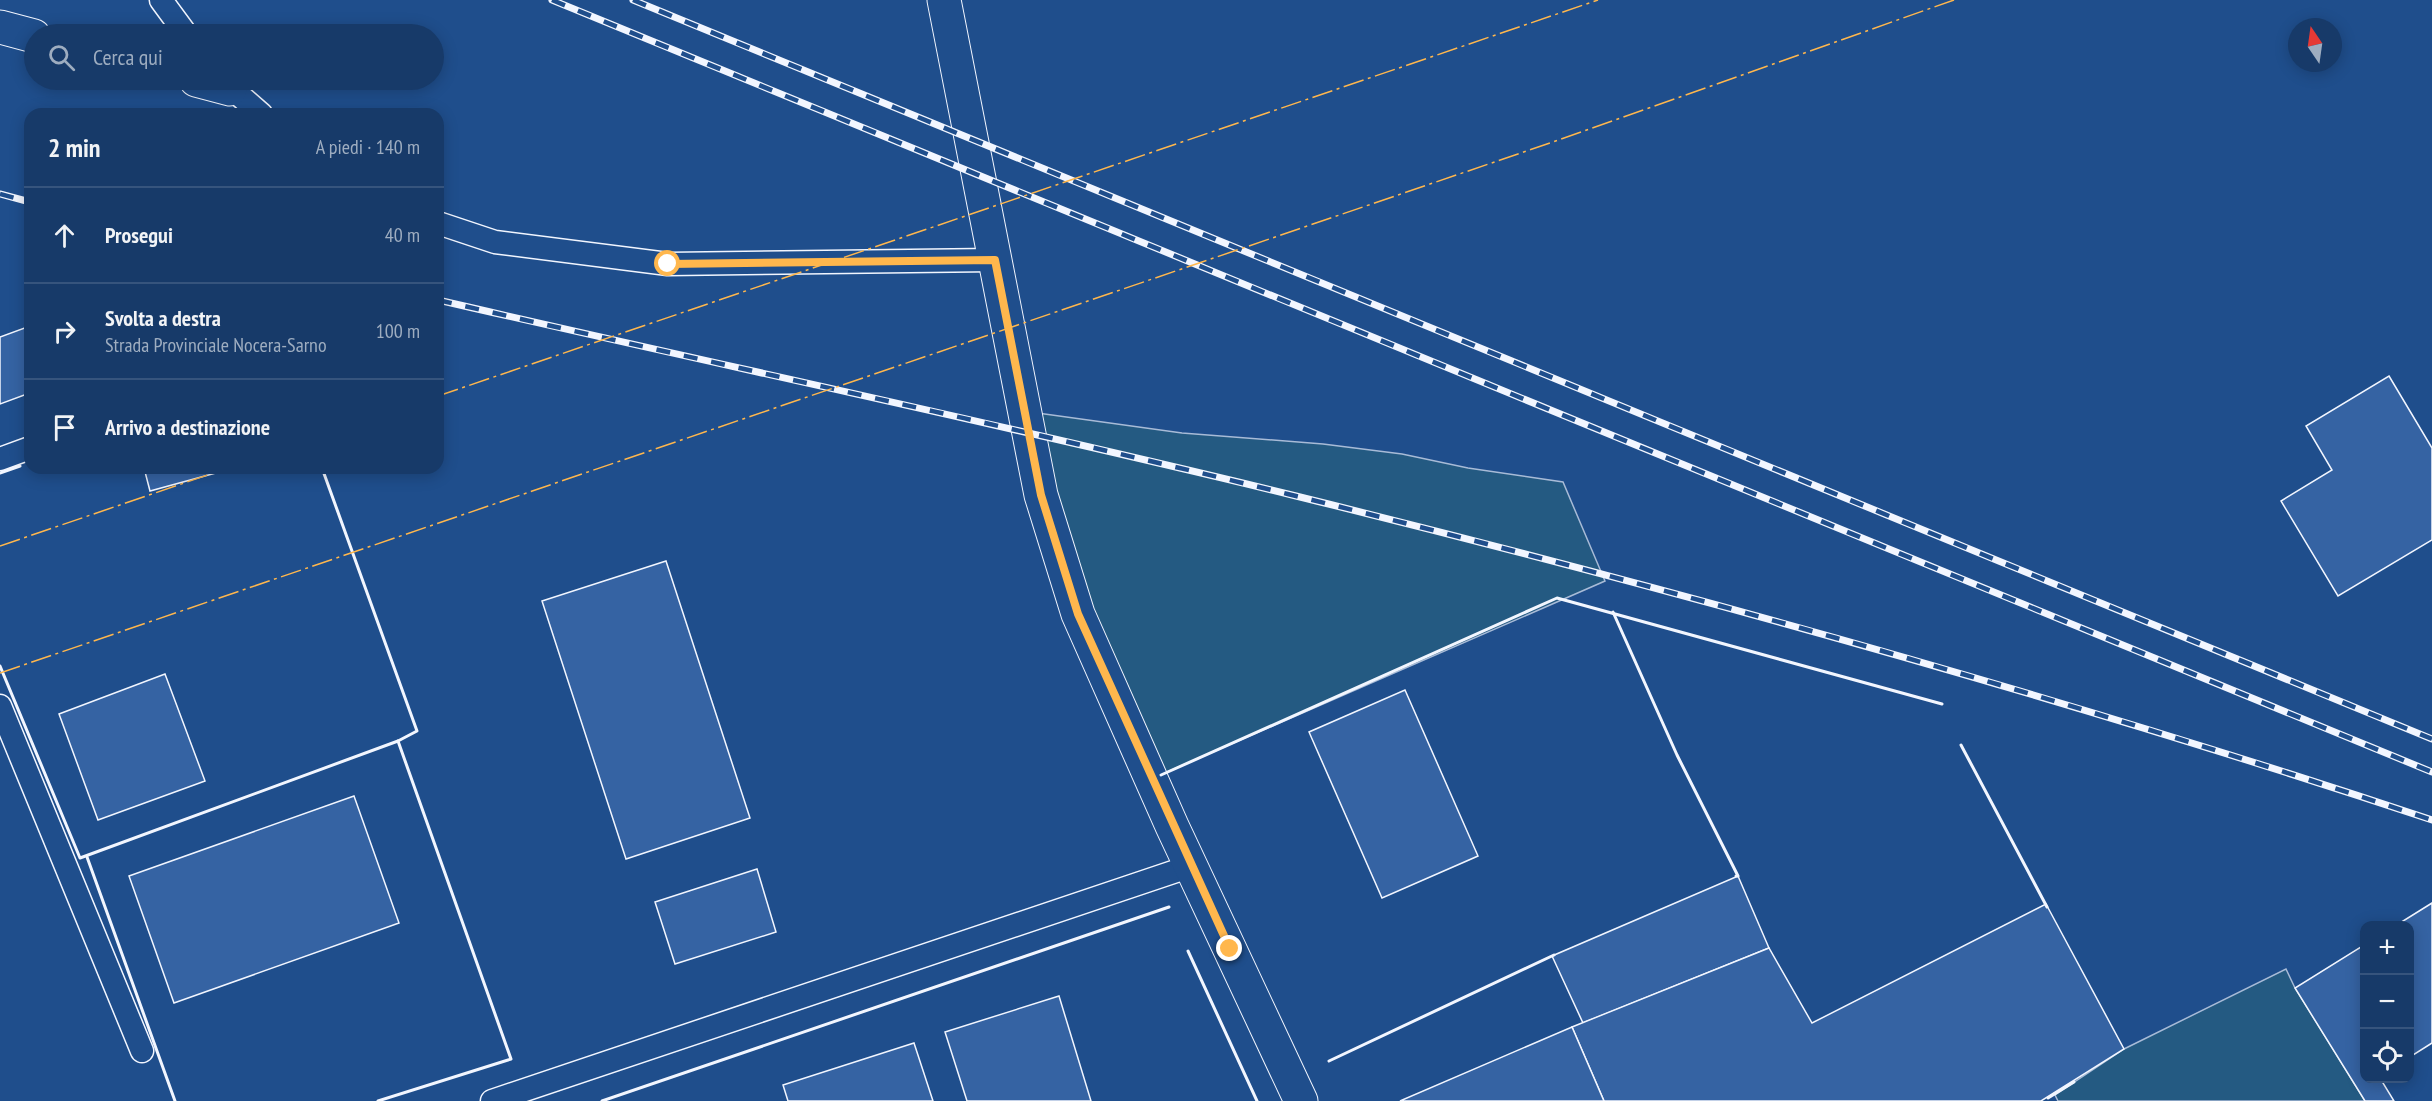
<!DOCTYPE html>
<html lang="it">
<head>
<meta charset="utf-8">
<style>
	body { margin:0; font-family:"PT Sans Narrow",sans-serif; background:#244571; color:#f1f3f6 }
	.controls { position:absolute; right:18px; bottom:18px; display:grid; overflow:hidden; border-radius:12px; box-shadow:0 3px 15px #0003 }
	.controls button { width:54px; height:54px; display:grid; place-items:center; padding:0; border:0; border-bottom:2px solid #36547d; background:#173a69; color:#f1f3f6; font:30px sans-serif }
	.compass { position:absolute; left:2288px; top:18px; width:54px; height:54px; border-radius:50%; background:#173a69; box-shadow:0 3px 15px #0003; rotate:347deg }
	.stop { position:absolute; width:18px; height:18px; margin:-14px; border:4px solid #ffb74d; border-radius:50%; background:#fff }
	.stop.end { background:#ffb74d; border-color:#fff; box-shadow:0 2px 6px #0008 }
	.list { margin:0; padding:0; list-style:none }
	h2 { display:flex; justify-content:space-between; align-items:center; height:78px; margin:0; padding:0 24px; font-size:26px }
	h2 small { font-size:20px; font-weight:400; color:#9eadc0 }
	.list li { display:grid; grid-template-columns:39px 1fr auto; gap:18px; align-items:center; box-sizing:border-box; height:96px; padding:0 24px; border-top:2px solid #36547d }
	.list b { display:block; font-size:22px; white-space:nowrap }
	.list p { margin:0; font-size:20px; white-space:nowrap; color:#9eadc0 }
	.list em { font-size:20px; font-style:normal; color:#9eadc0 }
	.icon { flex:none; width:33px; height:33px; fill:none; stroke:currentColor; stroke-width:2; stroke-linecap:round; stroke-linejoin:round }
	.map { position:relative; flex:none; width:2432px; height:1101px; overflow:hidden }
	.search { position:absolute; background:#173a69; box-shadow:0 3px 15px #0003; left:24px; top:24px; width:420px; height:66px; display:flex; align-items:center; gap:15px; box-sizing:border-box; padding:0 21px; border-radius:33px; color:#9eadc0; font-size:22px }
	.panel { position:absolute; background:#173a69; box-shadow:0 3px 15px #0003; left:24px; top:108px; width:420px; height:366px; border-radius:18px }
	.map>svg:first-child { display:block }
</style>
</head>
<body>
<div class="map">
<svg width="2432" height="1101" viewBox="0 0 2432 1101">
	<rect width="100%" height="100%" fill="#1f4e8c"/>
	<g fill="#245a82" stroke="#a8bbd7" stroke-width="1.5">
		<polygon points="1023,411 1182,433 1323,444 1402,454 1468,468 1563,482 1605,581 1151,779"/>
		<polygon points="2286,969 2295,988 2365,1101 2058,1101 2055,1095 2124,1049"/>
	</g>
	<g fill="#3563a3" stroke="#f2f6ff" stroke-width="1.5">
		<polygon points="30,326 30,403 27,394 0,404 0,337"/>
		<polygon points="2389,376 2432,448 2432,540 2338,596 2281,501 2332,470 2306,426"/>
		<polygon points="144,468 234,468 150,491"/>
		<polygon points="666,561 750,818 626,859 542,601"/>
		<polygon points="165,674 205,781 98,820 59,714"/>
		<polygon points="1405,690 1478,856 1382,898 1309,732"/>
		<polygon points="354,796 399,923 174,1003 129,876"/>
		<polygon points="757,869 776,932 675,964 655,902"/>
		<polygon points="1738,876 1769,948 1583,1023 1552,956"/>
		<polygon points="2432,903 2432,1043 2410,1057 2410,926 2395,926"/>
		<polygon points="2046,904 2124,1049 2041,1101 1604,1101 1572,1027 1769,948 1812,1023"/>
		<polygon points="2364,945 2364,1078 2380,1078 2394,1101 2365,1101 2295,988"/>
		<polygon points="1059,996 1091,1101 967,1101 945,1032"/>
		<polygon points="1572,1027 1604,1101 1400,1101"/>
		<polygon points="914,1043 933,1101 788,1101 783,1085"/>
	</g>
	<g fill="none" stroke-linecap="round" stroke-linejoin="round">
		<defs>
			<g id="lane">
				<polyline points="161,0 186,34"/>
				<polyline points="222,80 261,114"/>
				<polyline points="438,223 495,242 668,264 995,260"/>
				<polyline points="0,459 30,448"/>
				<polyline points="0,706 142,1051"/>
				<polyline points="492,1101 1191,866"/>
			</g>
			<g id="street">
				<polyline points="0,27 34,36"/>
				<polyline points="196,80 230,89"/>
			</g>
			<polyline id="secondary" points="944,0 1041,495 1078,614 1172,826 1301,1101"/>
		</defs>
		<use href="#lane" stroke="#f2f6ff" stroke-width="25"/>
		<use href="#street" stroke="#f2f6ff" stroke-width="35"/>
		<use href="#secondary" stroke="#f2f6ff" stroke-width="35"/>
		<use href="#lane" stroke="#1f4e8c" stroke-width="22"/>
		<use href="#street" stroke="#1f4e8c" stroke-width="33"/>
		<use href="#secondary" stroke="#1f4e8c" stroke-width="33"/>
		<defs>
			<g id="rail">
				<polyline points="552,0 2432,772"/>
				<polyline points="633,0 2432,739"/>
				<polyline points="0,194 30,202"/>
				<path d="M438 300C724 366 1011 426 1296 496 1678 590 2059 696 2432 820"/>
			</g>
		</defs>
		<use href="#rail" stroke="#f2f6ff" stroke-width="7"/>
		<use href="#rail" stroke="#1f4e8c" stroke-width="4.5" stroke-dasharray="14" stroke-linecap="butt"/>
		<g stroke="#f2f6ff" stroke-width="3">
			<polyline points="0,473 20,466"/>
			<polyline points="1613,612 1677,755 1738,876 1736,876"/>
			<polyline points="0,666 80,858 398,741 417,731 322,468"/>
			<polyline points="1961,745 2047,907"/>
			<polyline points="1161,775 1557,598 1942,704"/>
			<polyline points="87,857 175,1101"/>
			<polyline points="1188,951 1257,1101"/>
			<polyline points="1329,1061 1554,955"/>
			<polyline points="2048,1098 2074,1082"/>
			<polyline points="378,1101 511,1059 398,741"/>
			<polyline points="602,1101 1169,907"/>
		</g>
		<g stroke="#ffb74d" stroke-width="1.5" stroke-dasharray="21 4.5 3 4.5" stroke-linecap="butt">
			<polyline points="438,396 1598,0"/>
			<polyline points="0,546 228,468"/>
			<polyline points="0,673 1550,143 1954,0"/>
		</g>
	</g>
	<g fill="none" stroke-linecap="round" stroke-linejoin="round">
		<polyline stroke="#ffb74d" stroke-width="8" points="668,264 995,260 1041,495 1078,614 1230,949"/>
	</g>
</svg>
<div class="controls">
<button>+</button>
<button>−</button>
<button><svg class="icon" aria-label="locate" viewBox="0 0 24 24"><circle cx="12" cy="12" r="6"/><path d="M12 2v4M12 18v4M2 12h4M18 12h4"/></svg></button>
</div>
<svg class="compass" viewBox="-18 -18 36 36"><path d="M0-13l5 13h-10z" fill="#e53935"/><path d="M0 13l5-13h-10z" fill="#9eadc0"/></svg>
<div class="stop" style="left:668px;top:264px"></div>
<div class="stop end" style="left:1230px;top:949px"></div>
<div class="search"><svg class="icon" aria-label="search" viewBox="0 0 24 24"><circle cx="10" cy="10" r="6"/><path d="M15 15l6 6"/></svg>Cerca qui</div>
<section class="panel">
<h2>2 min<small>A piedi · 140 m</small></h2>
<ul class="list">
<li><svg class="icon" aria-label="ahead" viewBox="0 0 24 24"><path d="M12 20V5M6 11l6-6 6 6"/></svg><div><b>Prosegui</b></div><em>40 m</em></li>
<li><svg class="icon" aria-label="right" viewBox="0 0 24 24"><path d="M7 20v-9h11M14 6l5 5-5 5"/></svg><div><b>Svolta a destra</b><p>Strada Provinciale Nocera-Sarno</p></div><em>100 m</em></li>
<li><svg class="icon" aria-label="arrive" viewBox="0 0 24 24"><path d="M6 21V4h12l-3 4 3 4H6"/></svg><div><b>Arrivo a destinazione</b></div></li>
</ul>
</section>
</div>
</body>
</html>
